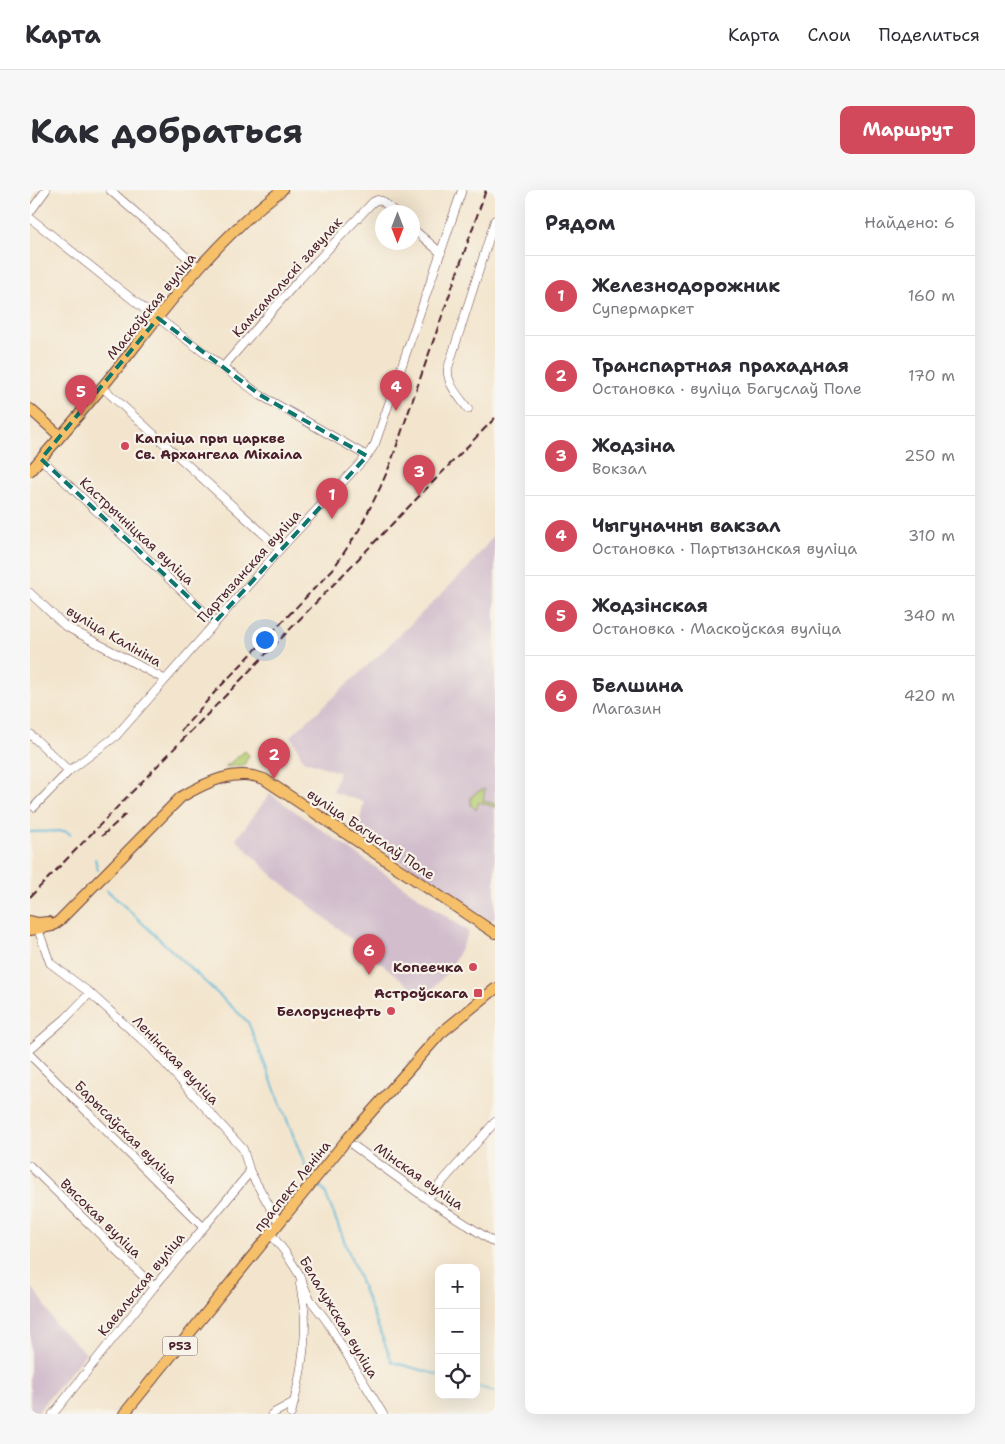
<!DOCTYPE html>
<html lang="ru">
<head>
<meta charset="utf-8">
<style>
	body { margin:0; font-family:"Shantell Sans",sans-serif; background:#f7f7f7; color:#2b2b33 }
	.controls { position:absolute; right:15px; bottom:15px; display:grid; overflow:hidden; border-radius:10px; box-shadow:0 5px 20px #0002 }
	.controls button { width:45px; height:45px; display:grid; place-items:center; padding:0; border:0; border-bottom:1px solid #e1e1e2; background:#fff; color:#2b2b33; font:25px sans-serif }
	.compass { position:absolute; left:345px; top:15px; width:45px; height:45px; border-radius:50%; background:#fff; box-shadow:0 5px 20px #0002; rotate:180deg }
	.you { position:absolute; left:234px; top:449px; width:18px; height:18px; margin:-12px; border:4px solid #fff; border-radius:50%; background:#1a73e8; box-shadow:0 0 0 8px #1a73e833 }
	.badge { display:grid; place-items:center; width:32px; height:32px; border-radius:50%; background:#d1495b; color:#fff; font-size:16px; font-weight:700 }
	.pin { position:absolute; translate:-50% -41px; filter:drop-shadow(0 1px 2px #0008) }
	.pin::after { content:''; position:absolute; top:26px; width:18px; height:15px; background:inherit; clip-path:polygon(0 0,100% 0,50% 100%) }
	.list { margin:0; padding:0; list-style:none }
	h2 { display:flex; justify-content:space-between; align-items:center; height:65px; margin:0; padding:0 20px; font-size:21px }
	h2 small { font-size:16px; font-weight:400; color:#7c7c81 }
	.list li { display:grid; grid-template-columns:32px 1fr auto; gap:15px; align-items:center; box-sizing:border-box; height:80px; padding:0 20px; border-top:1px solid #e1e1e2 }
	.list b { display:block; font-size:19px; white-space:nowrap }
	.list p { margin:0; font-size:16px; white-space:nowrap; color:#7c7c81 }
	.list em { font-size:16px; font-style:normal; color:#7c7c81 }
	.icon { flex:none; width:28px; height:28px; fill:none; stroke:currentColor; stroke-width:2; stroke-linecap:round; stroke-linejoin:round }
	.map { position:relative; flex:none; width:465px; height:1224px; overflow:hidden; border-radius:10px }
	header { display:flex; align-items:center; gap:30px; box-sizing:border-box; height:70px; padding:0 25px; background:#fff; border-bottom:1px solid #e1e1e2 }
	header strong { font-size:24px }
	nav { display:flex; gap:28px; margin-inline-start:auto; font-size:18px }
	.intro { display:flex; align-items:center; justify-content:space-between; box-sizing:border-box; height:120px; padding:0 30px }
	h1 { margin:0; font-size:35px }
	.button { padding:12px 22px; border-radius:10px; background:#d1495b; color:#fff; font-size:18px; font-weight:700 }
	main { display:flex; gap:30px; padding:0 30px }
	aside { flex:1; background:#fff; border-radius:10px; box-shadow:0 5px 20px #0002 }
	.map>svg:first-child { display:block }
</style>
</head>
<body>
<header>
<strong>Карта</strong>
<nav><a>Карта</a><a>Слои</a><a>Поделиться</a></nav>
</header>
<div class="intro"><h1>Как добраться</h1><a class="button">Маршрут</a></div>
<main>
<div class="map">
<svg width="465" height="1224" viewBox="0 0 465 1224">
	<rect width="100%" height="100%" fill="#f7f3e8"/>
	<filter id="ink" filterUnits="userSpaceOnUse"><feTurbulence type="fractalNoise" baseFrequency=".02" numOctaves="2"/><feDisplacementMap in="SourceGraphic" scale="10" xChannelSelector="R" yChannelSelector="G"/><feConvolveMatrix kernelMatrix="1 2 1 2 8 2 1 2 1" color-interpolation-filters="sRGB"/></filter>
	<filter id="wash" filterUnits="userSpaceOnUse"><feTurbulence type="fractalNoise" baseFrequency=".0096" numOctaves="4" result="noise"/><feDisplacementMap in="SourceGraphic" scale="20" xChannelSelector="R" yChannelSelector="G"/><feGaussianBlur stdDeviation="1.12" result="paint"/><feColorMatrix in="noise" values="0 0 0 0 0 0 0 0 0 0 0 0 0 0 0 0 0 1.4 0 .05"/><feComposite in="paint" operator="in"/></filter>
	<g filter="url(#wash)">
		<rect width="100%" height="100%" fill="#f3e5cd"/>
		<g fill="#d1bdcc">
			<polygon points="465,344 465,729 459,730 357,663 358,658 328,639 334,612 303,602 309,582 273,570 261,546 348,466 438,378"/>
			<polygon points="240,604 439,742 421,778 400,802 389,804 241,684 206,649"/>
			<polygon points="0,1095 12,1110 25,1134 56,1163 6,1224 0,1224"/>
		</g>
		<g fill="#b5cf75" stroke="#807750">
			<polygon points="215,561 219,565 214,575 195,577"/>
			<polygon points="455,599 453,611 465,614 465,617 449,612 446,620 441,615 441,607 447,602"/>
		</g>
		<g fill="none" stroke-linecap="round" stroke-linejoin="round">
			<g stroke="#5bb8d9" stroke-width="2">
				<polyline points="0,642 36,641 41,645"/>
				<polyline points="65,669 68,680"/>
				<polyline points="77,700 218,832 277,980 281,986"/>
				<polyline points="286,991 295,1002 362,1172 409,1185"/>
				<polyline points="446,1196 465,1202"/>
			</g>
		</g>
	</g>
	<g filter="url(#ink)">
		<g fill="none" stroke-linecap="round" stroke-linejoin="round">
			<defs>
				<g id="minor">
					<polyline points="80,0 169,78"/>
					<polyline points="0,22 16,0"/>
					<polyline points="0,28 122,125 132,131 230,205 337,266"/>
					<polyline points="382,38 411,63"/>
					<polyline points="193,177 266,93 343,12 347,10 352,11 365,22"/>
					<polyline points="72,197 250,359"/>
					<path d="M438 219C429 206 416 194 418 178L465 30"/>
					<polyline points="11,269 185,432"/>
					<polyline points="0,403 35,436 134,489"/>
					<polyline points="0,544 39,581"/>
					<polyline points="4,617 39,581 86,546 250,359 337,266 345,254 432,0"/>
					<polyline points="8,739 20,773 60,803 121,858 213,959 220,982 249,1033"/>
					<polyline points="0,859 35,829 60,803"/>
					<polyline points="0,865 173,1037"/>
					<polyline points="324,956 397,1009 465,1053"/>
					<polyline points="0,976 124,1097"/>
					<polyline points="397,1009 465,932"/>
					<polyline points="241,1044 255,1062 269,1084 279,1108 296,1130 353,1224"/>
					<polyline points="23,1224 124,1097 220,982"/>
					<polyline points="242,1224 264,1212"/>
					<path d="M261 1224C269 1194 275 1163 275 1132 275 1120 272 1106 270 1094"/>
				</g>
				<g id="major">
					<polyline points="0,219 30,246"/>
					<path d="M0 281C34 243 67 204 99 164 145 105 191 45 252 0"/>
					<polyline points="0,731 8,733 18,732"/>
					<path d="M0 740 22 736 29 731 151 607C177 592 205 578 234 589L465 743"/>
					<polyline points="94,1224 319,947 411,843 465,799"/>
				</g>
			</defs>
			<use href="#minor" stroke="#633d43" stroke-width="9"/>
			<use href="#major" stroke="#633d43" stroke-width="12"/>
			<use href="#minor" stroke="#fff" stroke-width="8"/>
			<use href="#major" stroke="#f6c06b" stroke-width="10"/>
			<g stroke="#4a1f2b" stroke-width="2" stroke-dasharray="8 4" stroke-linecap="butt">
				<polyline points="151,541 184,503 303,379 329,340 350,298 360,275 456,0"/>
				<polyline points="72,646 97,623"/>
				<polyline points="0,707 465,228"/>
			</g>
		</g>
	</g>
	<path fill="none" stroke="#0f766e" stroke-width="4" stroke-dasharray="10 6" stroke-linejoin="round" d="M128 128 230 205 337 266 185 432 11 269Z"/>
	<g fill="#d1495b" stroke="#f7f3e8" stroke-width="2">
		<circle cx="95" cy="256" r="5"/>
		<circle cx="443" cy="777" r="5"/>
		<rect x="443" y="798" width="10" height="10" rx="2.5"/>
		<circle cx="361" cy="821" r="5"/>
	</g>
	<g text-anchor="middle" stroke-width="4.5" stroke-linejoin="round" paint-order="stroke">
		<rect fill="#f7f3e8" stroke="#7e5f64" stroke-width="1" x="132.5" y="1146.5" width="35" height="19" rx="4"/>
		<g font-size="12" font-weight="bold" fill="#4a1f2b">
			<text x="150" y="1160">Р53</text>
		</g>
		<g font-size="14" fill="#4a1f2b" stroke="#f7f3e8">
			<text transform="translate(257 87) rotate(-48)" y="5">Камсамольскі завулак</text>
			<text transform="translate(121 116) rotate(-51)" y="5">Маскоўская вуліца</text>
			<text transform="translate(107 341) rotate(43)" y="5">Кастрычніцкая вуліца</text>
			<text transform="translate(219 376) rotate(-48)" y="5">Партызанская вуліца</text>
			<text transform="translate(84 446) rotate(30)" y="5">вуліца Калініна</text>
			<text transform="translate(341 644) rotate(34)" y="5">вуліца Багуслаў Поле</text>
			<text transform="translate(146 870) rotate(46)" y="5">Ленінская вуліца</text>
			<text transform="translate(96 942) rotate(45)" y="5">Барысаўская вуліца</text>
			<text transform="translate(389 986) rotate(35)" y="5">Мінская вуліца</text>
			<text transform="translate(262 996) rotate(-51)" y="5">праспект Леніна</text>
			<text transform="translate(71 1028) rotate(44)" y="5">Высокая вуліца</text>
			<text transform="translate(111 1094) rotate(-51)" y="5">Кавальская вуліца</text>
			<text transform="translate(309 1127) rotate(59)" y="5">Белалужская вуліца</text>
		</g>
		<g font-size="14" font-weight="bold" fill="#4a1f2b" stroke="#f7f3e8" text-anchor="end">
			<text x="105" y="253" text-anchor="start">Капліца пры царкве<tspan x="105" dy="16">Св. Архангела Міхаіла</tspan></text>
			<text x="433" y="782">Копеечка</text>
			<text x="438" y="808">Астроўскага</text>
			<text x="351" y="826">Белоруснефть</text>
		</g>
	</g>
</svg>
<div class="controls">
<button>+</button>
<button>−</button>
<button><svg class="icon" aria-label="locate" viewBox="0 0 24 24"><circle cx="12" cy="12" r="6"/><path d="M12 2v4M12 18v4M2 12h4M18 12h4"/></svg></button>
</div>
<svg class="compass" viewBox="-18 -18 36 36"><path d="M0-13l5 13h-10z" fill="#e53935"/><path d="M0 13l5-13h-10z" fill="#7c7c81"/></svg>
<div class="you"></div>
<div class="pin badge" style="left:302px;top:329px">1</div>
<div class="pin badge" style="left:244px;top:589px">2</div>
<div class="pin badge" style="left:389px;top:306px">3</div>
<div class="pin badge" style="left:366px;top:221px">4</div>
<div class="pin badge" style="left:51px;top:226px">5</div>
<div class="pin badge" style="left:339px;top:785px">6</div>
</div>
<aside>
<h2>Рядом<small>Найдено: 6</small></h2>
<ul class="list">
<li><span class="badge">1</span><div><b>Железнодорожник</b><p>Супермаркет</p></div><em>160 m</em></li>
<li><span class="badge">2</span><div><b>Транспартная прахадная</b><p>Остановка · вуліца Багуслаў Поле</p></div><em>170 m</em></li>
<li><span class="badge">3</span><div><b>Жодзіна</b><p>Вокзал</p></div><em>250 m</em></li>
<li><span class="badge">4</span><div><b>Чыгуначны вакзал</b><p>Остановка · Партызанская вуліца</p></div><em>310 m</em></li>
<li><span class="badge">5</span><div><b>Жодзінская</b><p>Остановка · Маскоўская вуліца</p></div><em>340 m</em></li>
<li><span class="badge">6</span><div><b>Белшина</b><p>Магазин</p></div><em>420 m</em></li>
</ul>
</aside>
</main>
</body>
</html>
